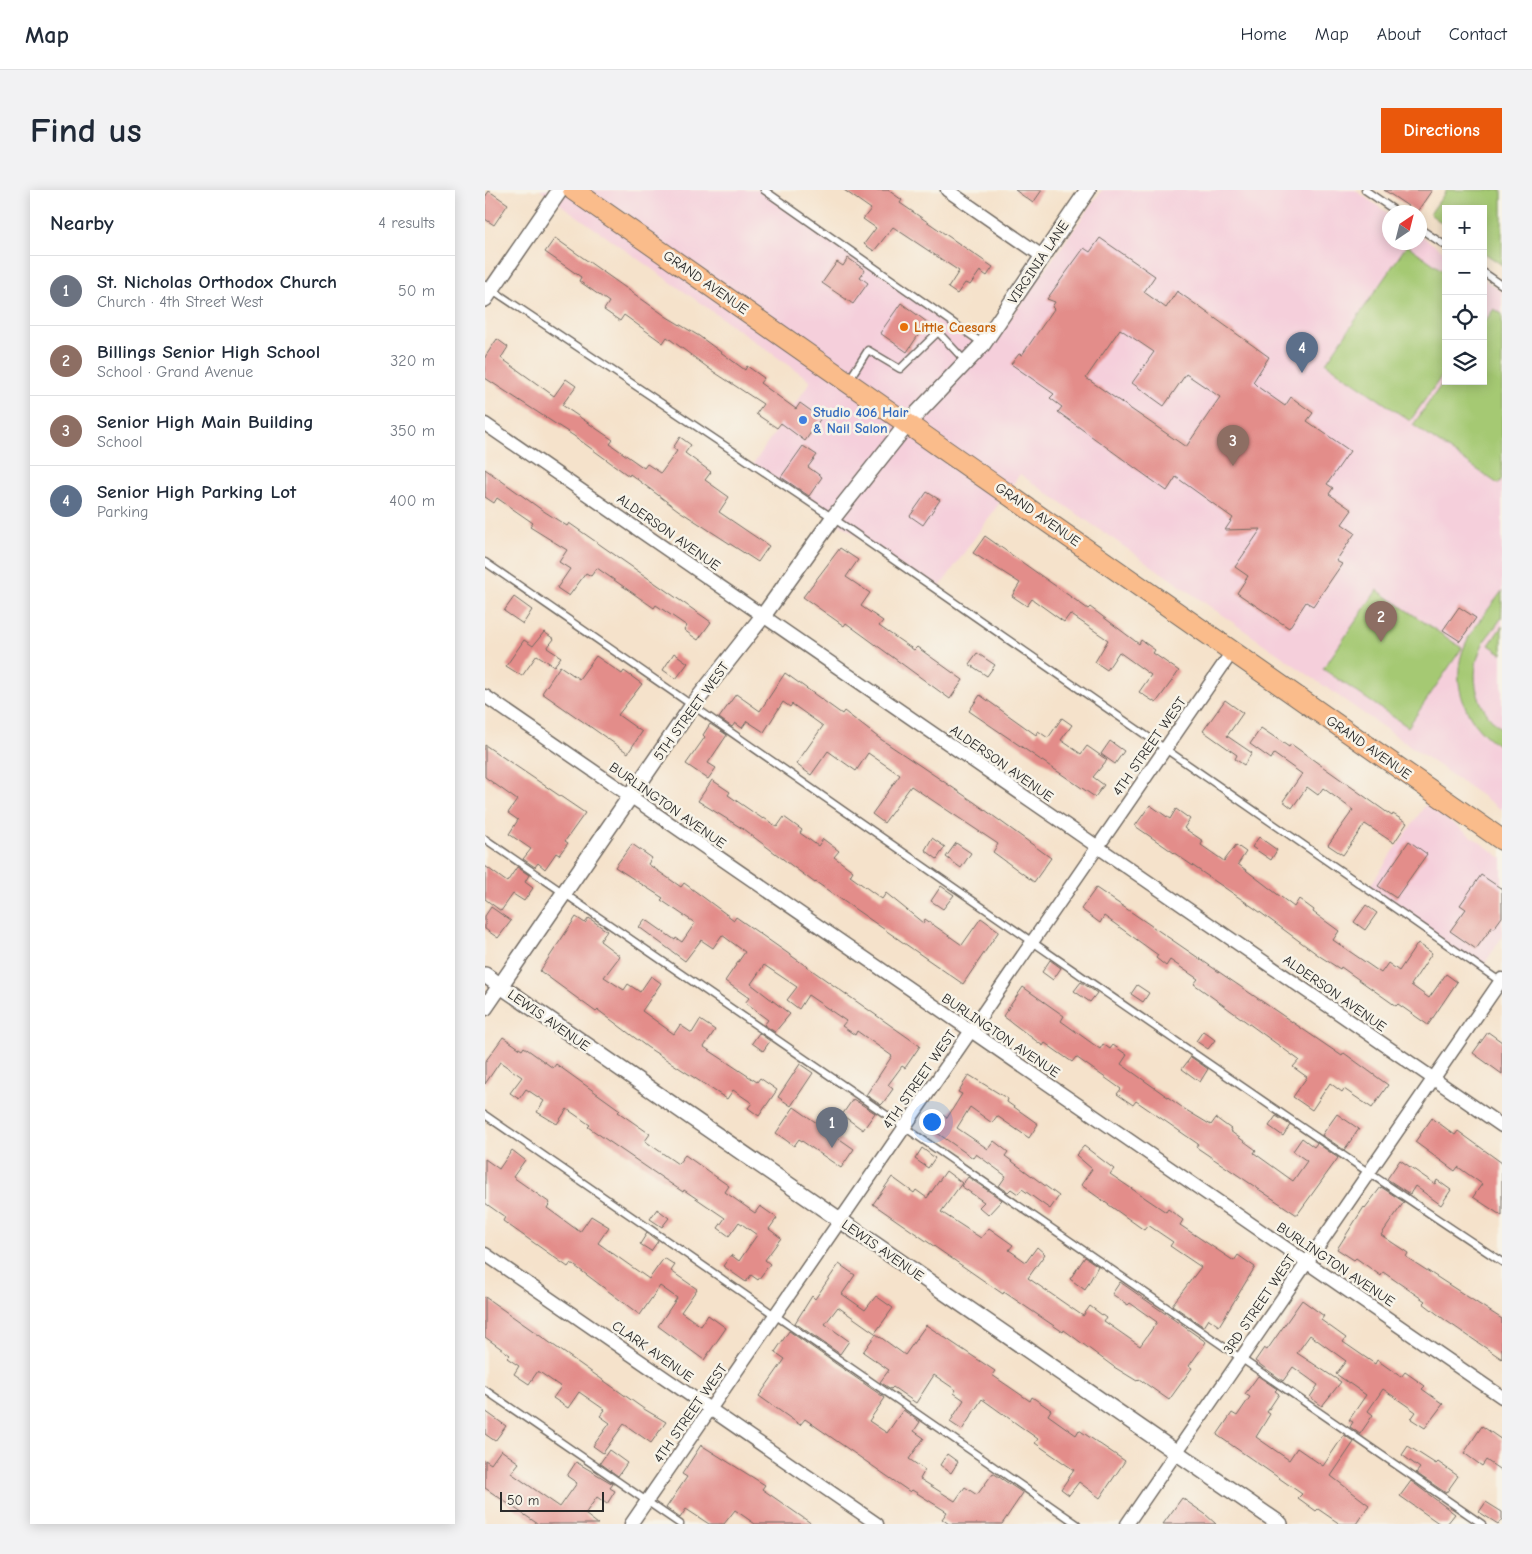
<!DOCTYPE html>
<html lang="en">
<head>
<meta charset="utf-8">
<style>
	body { margin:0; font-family:"Comic Neue",sans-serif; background:#f2f2f3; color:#1f2937 }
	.controls { position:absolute; right:15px; top:15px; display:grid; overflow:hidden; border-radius:0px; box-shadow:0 2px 12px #0003 }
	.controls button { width:45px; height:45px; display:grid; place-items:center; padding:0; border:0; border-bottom:1px solid #e0e1e3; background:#fff; color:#1f2937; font:25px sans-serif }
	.compass { position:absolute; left:897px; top:15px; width:45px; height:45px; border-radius:50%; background:#fff; box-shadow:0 2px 12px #0003; rotate:35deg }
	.scale { position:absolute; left:15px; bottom:12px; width:104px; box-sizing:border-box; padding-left:5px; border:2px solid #2b2b2b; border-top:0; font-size:14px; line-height:18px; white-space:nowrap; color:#2b2b2b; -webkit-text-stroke:4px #f7f3e8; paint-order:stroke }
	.you { position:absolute; left:446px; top:931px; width:18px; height:18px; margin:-12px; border:4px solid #fff; border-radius:50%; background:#1a73e8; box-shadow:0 0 0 8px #1a73e833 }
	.badge { display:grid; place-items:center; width:32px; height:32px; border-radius:50%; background:#ea580c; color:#fff; font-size:16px; font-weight:700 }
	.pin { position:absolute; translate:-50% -41px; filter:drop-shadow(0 1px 2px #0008) }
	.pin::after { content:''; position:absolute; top:26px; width:18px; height:15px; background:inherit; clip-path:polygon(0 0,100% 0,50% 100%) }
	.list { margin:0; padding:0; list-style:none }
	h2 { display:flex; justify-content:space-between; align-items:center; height:65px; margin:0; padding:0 20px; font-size:21px }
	h2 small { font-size:16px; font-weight:400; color:#747a83 }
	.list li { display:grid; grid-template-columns:32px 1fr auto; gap:15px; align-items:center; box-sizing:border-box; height:70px; padding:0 20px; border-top:1px solid #e0e1e3 }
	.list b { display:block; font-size:19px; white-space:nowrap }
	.list p { margin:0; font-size:16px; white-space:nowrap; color:#747a83 }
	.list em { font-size:16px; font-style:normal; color:#747a83 }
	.icon { flex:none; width:28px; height:28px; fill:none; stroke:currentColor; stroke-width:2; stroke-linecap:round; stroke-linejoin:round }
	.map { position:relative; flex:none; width:1017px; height:1334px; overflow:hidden; border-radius:0px }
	header { display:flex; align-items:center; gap:30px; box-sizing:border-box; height:70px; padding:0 25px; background:#fff; border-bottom:1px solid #e0e1e3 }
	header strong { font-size:24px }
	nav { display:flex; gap:28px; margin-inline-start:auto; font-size:18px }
	.intro { display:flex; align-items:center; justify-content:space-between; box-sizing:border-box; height:120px; padding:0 30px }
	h1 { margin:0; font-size:35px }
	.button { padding:12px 22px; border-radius:0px; background:#ea580c; color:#fff; font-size:18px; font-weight:700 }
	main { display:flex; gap:30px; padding:0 30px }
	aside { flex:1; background:#fff; border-radius:0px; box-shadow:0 2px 12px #0003 }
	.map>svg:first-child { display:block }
</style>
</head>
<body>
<header>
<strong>Map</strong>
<nav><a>Home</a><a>Map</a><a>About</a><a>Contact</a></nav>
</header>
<div class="intro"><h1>Find us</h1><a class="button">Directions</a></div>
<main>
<aside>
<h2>Nearby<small>4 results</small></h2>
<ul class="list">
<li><span class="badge" style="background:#6b7280">1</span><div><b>St. Nicholas Orthodox Church</b><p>Church · 4th Street West</p></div><em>50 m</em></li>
<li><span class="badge" style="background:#8d6e63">2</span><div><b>Billings Senior High School</b><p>School · Grand Avenue</p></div><em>320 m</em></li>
<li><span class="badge" style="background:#8d6e63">3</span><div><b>Senior High Main Building</b><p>School</p></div><em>350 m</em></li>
<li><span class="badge" style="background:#5c6f8a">4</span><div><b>Senior High Parking Lot</b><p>Parking</p></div><em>400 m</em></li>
</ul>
</aside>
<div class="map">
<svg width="1017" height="1334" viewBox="0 0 1017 1334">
	<rect width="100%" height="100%" fill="#f7f3e8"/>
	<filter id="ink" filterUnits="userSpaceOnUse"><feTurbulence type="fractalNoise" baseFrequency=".02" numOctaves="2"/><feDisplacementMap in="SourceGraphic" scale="10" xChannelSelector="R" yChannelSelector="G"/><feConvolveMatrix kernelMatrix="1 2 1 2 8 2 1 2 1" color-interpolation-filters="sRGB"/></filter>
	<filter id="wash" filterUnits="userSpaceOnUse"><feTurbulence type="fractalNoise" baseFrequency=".0096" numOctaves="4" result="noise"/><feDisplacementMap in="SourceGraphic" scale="20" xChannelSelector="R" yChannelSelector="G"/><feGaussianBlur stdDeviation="1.12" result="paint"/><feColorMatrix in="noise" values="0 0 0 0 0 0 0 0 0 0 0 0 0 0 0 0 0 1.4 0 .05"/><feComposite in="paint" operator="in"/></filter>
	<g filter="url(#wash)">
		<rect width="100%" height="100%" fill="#f5e2cb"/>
		<g fill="#f5cfdb">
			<polygon points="55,0 279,0 503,160 617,0 870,0 904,24 904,52 934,52 935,45 961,63 961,191 998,191 998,89 1017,102 1017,620 535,284 452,401 268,274 326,191"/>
			<polygon points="941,614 1017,668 1017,747 996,779 882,700"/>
		</g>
		<g fill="#a5c973" stroke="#687a4f">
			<polygon points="962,0 1017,0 1017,75 998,62 998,19 961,19 961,36 945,24"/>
			<polygon points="922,55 961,83 961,180 925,231 841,173"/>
			<polygon points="1009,119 1017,124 1017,289 1013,294 928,235 961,188 961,191 998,191 998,134"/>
			<polygon points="892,400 977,458 923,537 838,479"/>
			<path d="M1017 401C1017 409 1017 421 1016 428 1011 438 1001 446 997 456 983 486 991 519 1017 539V557C982 538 963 494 980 455 988 436 1005 418 1017 401Z"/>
			<polygon points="1017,436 1017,464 1004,455"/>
		</g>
		<g id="blocks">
			<g fill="#e38d8a" fill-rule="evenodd">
				<polygon points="359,0 403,0 417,10 415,13 508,77 502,86 495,81 485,95 480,93 472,104 463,98 474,81 408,37 389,61 379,54 391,38 378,29 386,19"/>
				<polygon points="530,0 557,0 548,13"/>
				<polygon points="899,0 947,0 932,22"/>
				<polygon points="4,1 23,14 9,35 0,29 0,7"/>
				<polygon points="70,48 182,127 214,146 260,180 262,176 279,188 275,193 311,219 315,213 336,228 320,251 296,233 292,238 271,224 278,214 226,180 182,147 178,153 139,125 135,131 119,120 124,112 94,91 96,87 60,62"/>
				<path d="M615 48 670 86 659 102 681 118 692 101 784 167 768 192 773 197 800 216 806 207 828 223 822 231 865 261 842 294 848 298 844 304 867 320 857 334 870 343 851 371 857 374 828 416 821 412 804 438 752 403 763 386 750 377 776 339 740 340 748 328 691 287 682 301 573 222 577 217 565 208 569 204 526 174 534 164 537 165 569 119 567 117 570 112 562 109 599 58 605 62ZM635 139 669 162 647 193 679 216 701 184 735 207 701 257 601 188Z"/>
				<polygon points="363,68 380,80 375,87 383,93 368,114 337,93 352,72 358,76"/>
				<polygon points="416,113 442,132 422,162 395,143"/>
				<polygon points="12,149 23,157 16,168 69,206 81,189 91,196 77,215 128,250 125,254 159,278 162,274 176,283 192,261 188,258 195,247 206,255 200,263 226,282 220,290 244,307 234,322 284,356 273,372 193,320 145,284 144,286 89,246 0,188 0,167"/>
				<polygon points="318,256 332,265 323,277 337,287 324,306 296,287"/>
				<polygon points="0,279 57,320 82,336 84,333 226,432 213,450 199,440 202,436 171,415 169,418 112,378 106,386 101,383 84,406 72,398 85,379 74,372 82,360 45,337 48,333 12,308 9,313 0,307"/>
				<polygon points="442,302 455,310 438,335 425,326"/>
				<polygon points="500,346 603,419 605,417 654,454 656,450 670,460 668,463 694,481 671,513 654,502 666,485 634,462 622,480 610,472 623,450 585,424 579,432 547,409 542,416 527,406 535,393 488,363"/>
				<polygon points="355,358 373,370 361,387 385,403 376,416 398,431 394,436 429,460 432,457 478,490 465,509 361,433 359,436 318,407"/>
				<polygon points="29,407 47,420 38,434 19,421"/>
				<polygon points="974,417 991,428 975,451 958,440"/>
				<polygon points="59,442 69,449 62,458 76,467 69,476 52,465 37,486 21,476 39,450 48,456"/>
				<polygon points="189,463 203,473 191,489 178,480"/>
				<polygon points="492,463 510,475 502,486 484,474"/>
				<polygon points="111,466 137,484 139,481 157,494 133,525 157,542 143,563 57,503 75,476 94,489"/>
				<polygon points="300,483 357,524 359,521 394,548 489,612 566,668 549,692 508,662 513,654 426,596 399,633 387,624 415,585 383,563 371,581 343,561 326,585 311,574 338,536 307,514 305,517 298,512 279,542 262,531 257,538 250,533 247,537 234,528 251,504 275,521"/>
				<polygon points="495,505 551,545 553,541 563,548 577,528 587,535 576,550 596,564 602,556 622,570 608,587 619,595 610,607 484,521"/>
				<polygon points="740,510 758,523 742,546 767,563 759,575 750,569 752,565 718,541"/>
				<polygon points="225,534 242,545 223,573 231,578 223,589 201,574 220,547 218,545"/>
				<polygon points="776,538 804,557 806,554 907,626 908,624 922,633 909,653 880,634 858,665 843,655 868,620 838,598 833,605 822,597 807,618 798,611 817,584 789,564 786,569 765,554"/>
				<polygon points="625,551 639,561 630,574 616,564"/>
				<polygon points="0,555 100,623 80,651 83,653 74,665 71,663 60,679 53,673 50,677 38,669 46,659 24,644 33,630 23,623 32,610 0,587"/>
				<polygon points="227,590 245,602 243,605 278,629 279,628 292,637 299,627 317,640 315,643 333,656 338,649 354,661 349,667 368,681 365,686 397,709 401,703 438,733 440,729 477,755 496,728 514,741 478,794 331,692 330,693 258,639 213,611"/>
				<polygon points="665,615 685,629 691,619 705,629 699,638 718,651 716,655 739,671 751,655 761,662 753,674 809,717 814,709 829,720 828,722 854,741 848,750 896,783 903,773 914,781 933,753 947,763 926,795 944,808 961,784 972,792 943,835 913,814 911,816 856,777 855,779 836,767 772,720 650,636"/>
				<polygon points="774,647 792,660 786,670 767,657"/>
				<polygon points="447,648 460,657 452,669 440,660"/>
				<polygon points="924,651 942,664 911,708 893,696"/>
				<polygon points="471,653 486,663 476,678 461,667"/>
				<polygon points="147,654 167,668 163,674 196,697 199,693 249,730 251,727 435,856 420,878 417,876 403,895 408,899 398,913 396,915 381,905 407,866 372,841 370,845 357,836 361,831 323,805 314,819 302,810 312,797 279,775 266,794 305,824 290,842 279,835 283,830 260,813 264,808 240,791 260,762 237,745 228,758 216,750 200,771 154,737 160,729 190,750 191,748 197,752 210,733 176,710 178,708 130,677"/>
				<polygon points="0,676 22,692 32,677 44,685 40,692 48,698 39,711 28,704 16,721 0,709"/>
				<polygon points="996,685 1017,699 1017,727 1009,738 1007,737 991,759 965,741 981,719 975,715"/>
				<polygon points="456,696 469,705 458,719 446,711"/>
				<polygon points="611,698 857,866 859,863 903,895 887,918 859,899 857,902 845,893 827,920 808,907 822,887 808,877 814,870 709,794 713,789 685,770 681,776 671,768 673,765 619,726 615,733 596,719"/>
				<polygon points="881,715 892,723 880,740 869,732"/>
				<polygon points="6,717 26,731 13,748 0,739 0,726"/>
				<polygon points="91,727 100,733 104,728 122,741 115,751 135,766 119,787 139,800 143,794 155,802 166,786 176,793 157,821 189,844 195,835 207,843 215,830 230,840 219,857 272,892 275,888 292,900 274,926 263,918 267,913 248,900 242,909 162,857 113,820 111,822 55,781"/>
				<polygon points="565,770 576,778 568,790 557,782"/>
				<polygon points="596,792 612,803 605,812 589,801"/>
				<polygon points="652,795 664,803 658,812 646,804"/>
				<polygon points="538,797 579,826 576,831 615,859 618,854 625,859 628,855 642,865 636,874 701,920 726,935 731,928 746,939 745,941 771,960 769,963 808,991 822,971 808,961 817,948 829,957 832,953 853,968 812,1025 711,957 713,954 680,931 651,911 648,915 632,904 636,899 591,867 587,872 560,853 558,856 518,826"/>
				<polygon points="718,841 730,850 723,859 711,851"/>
				<polygon points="1003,842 1017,852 1017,884 988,863"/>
				<polygon points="274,843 285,851 278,861 267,853"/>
				<polygon points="18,847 37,860 39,857 68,878 71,874 135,920 133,922 165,944 160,951 193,974 200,965 244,996 240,1002 270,1023 275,1016 292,1028 284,1039 296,1048 280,1070 285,1074 273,1090 266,1085 261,1092 238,1076 246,1065 254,1071 272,1045 254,1032 244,1046 233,1038 240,1028 199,1000 198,1002 176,987 103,937 105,935 82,919 72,934 52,922 59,911 41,899 34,909 25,903 37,887 15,872 0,894 0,872"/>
				<polygon points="706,867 723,879 715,892 697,879"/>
				<polygon points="315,874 328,883 306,916 293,907"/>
				<polygon points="484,885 523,909 522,912 553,934 544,948 512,926 507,933 485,917 472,938 503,959 509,951 523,962 520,966 574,1006 565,1019 537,999 533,1004 526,999 523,1002 514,996 521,986 491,964 488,968 445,938 455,923 462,928 477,904 473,902"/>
				<polygon points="368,909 390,923 378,940 357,925"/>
				<polygon points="309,917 369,959 356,978 314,949 309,956 291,943"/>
				<polygon points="852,924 874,939 859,960 837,945"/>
				<polygon points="791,926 805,935 798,946 784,936"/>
				<polygon points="947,928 970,945 973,941 1017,973 1017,1026 988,1007 997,994 973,977 970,981 930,952"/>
				<polygon points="599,956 629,979 625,984 681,1022 683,1019 698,1030 695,1035 749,1071 753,1065 770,1077 734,1136 724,1129 719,1137 687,1115 716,1077 685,1056 688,1052 663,1035 659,1040 596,995 607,979 591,965"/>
				<polygon points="437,958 450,968 443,978 430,969"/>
				<polygon points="27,960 40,970 28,987 65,1013 62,1018 95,1042 106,1026 124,1037 113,1053 164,1089 179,1068 190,1075 186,1081 212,1099 196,1122 216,1136 223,1125 241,1138 219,1170 173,1136 192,1108 175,1096 155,1125 86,1073 83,1077 18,1031 20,1027 0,1013 0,969 14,979"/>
				<polygon points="915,970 950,994 952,990 966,1000 956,1015 930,996 925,1004 902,989"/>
				<polygon points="461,981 477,993 456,1022 496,1048 504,1038 528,1055 524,1060 541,1072 552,1057 560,1064 543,1088 598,1126 605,1116 621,1128 619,1131 655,1156 672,1132 645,1113 643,1115 627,1104 635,1092 721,1152 704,1176 707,1178 684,1210 654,1189 652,1191 629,1177 579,1140 578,1142 519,1102 518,1104 388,1014 407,987 429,1003 431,1000 442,1008"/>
				<polygon points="483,987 517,1010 503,1025 494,1017 499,1012 476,996"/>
				<polygon points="896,997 919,1012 896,1045 923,1063 921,1067 1017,1129 1017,1169 960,1130 938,1113 940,1111 898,1082 896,1086 871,1068 869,1070 852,1059 879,1017 880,1018"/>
				<polygon points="172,1019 184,1028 177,1037 165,1029"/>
				<polygon points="162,1043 173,1051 166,1061 155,1054"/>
				<polygon points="600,1067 613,1076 600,1100 585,1089"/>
				<polygon points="354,1074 370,1085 357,1104 380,1120 391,1106 408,1118 390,1143 353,1117 340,1134 364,1151 355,1164 310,1133 327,1106 330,1109"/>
				<polygon points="0,1107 159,1219 181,1232 166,1253 139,1234 118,1263 108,1256 125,1233 115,1226 120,1220 94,1202 83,1218 68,1208 76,1197 53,1181 44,1194 29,1184 34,1176 22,1168 25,1165 0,1147"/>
				<polygon points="817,1110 839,1126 836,1130 861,1148 858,1152 890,1174 892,1170 916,1187 920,1182 940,1196 937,1199 958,1214 940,1238 926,1229 931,1222 898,1199 883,1221 888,1225 875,1244 865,1237 868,1232 864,1230 881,1205 851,1184 861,1171 825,1145 812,1163 856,1192 837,1216 825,1207 833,1195 808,1177 798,1191 770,1171 779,1158 782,1160"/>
				<polygon points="441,1135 510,1181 507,1185 545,1211 547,1207 566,1220 563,1225 591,1245 594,1240 640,1271 615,1308 594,1292 584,1305 576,1299 589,1280 550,1253 553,1249 497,1209 477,1240 465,1232 479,1210 469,1203 471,1200 449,1185 431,1213 408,1197 406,1199 395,1192 404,1180 378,1162 391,1144 420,1165"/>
				<polygon points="304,1141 400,1208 384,1231 402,1243 418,1220 435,1232 429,1241 439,1248 424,1269 440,1280 435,1289 470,1311 480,1297 492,1305 508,1283 538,1303 517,1334 464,1334 457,1329 462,1322 427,1300 425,1302 320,1229 315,1235 274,1206 300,1169 290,1162"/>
				<polygon points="773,1186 792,1199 790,1201 794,1204 782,1222 785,1224 771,1247 804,1270 812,1258 838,1276 859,1245 869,1252 846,1286 884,1315 871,1334 855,1334 833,1319 831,1321 813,1308 817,1304 732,1245 747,1223 752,1226 765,1207 760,1204"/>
				<polygon points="0,1221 21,1236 10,1251 0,1244"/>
				<polygon points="997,1236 1017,1250 1017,1281 1001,1270 997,1276 979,1263"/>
				<polygon points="216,1255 280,1295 277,1299 327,1334 270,1334 250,1320 239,1334 224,1334 201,1319 195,1328 181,1318 202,1287 197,1284"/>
				<polygon points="923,1256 951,1274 953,1272 973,1286 961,1303 931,1283 935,1278 917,1265"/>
				<polygon points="16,1260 34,1273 26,1283 75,1317 92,1293 82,1286 91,1272 128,1294 125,1298 130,1301 122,1314 112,1307 100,1324 113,1334 53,1334 0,1298 0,1270 6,1274"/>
				<polygon points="124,1260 142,1273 133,1286 115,1273"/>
				<polygon points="462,1264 473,1272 466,1283 455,1275"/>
				<polygon points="926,1291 970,1324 962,1334 955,1334 915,1306"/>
				<polygon points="697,1308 720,1324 731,1334 678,1334"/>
				<polygon points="1001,1312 1017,1322 1017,1329 1013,1334 994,1322"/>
			</g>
		</g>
	</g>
	<g filter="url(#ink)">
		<use href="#blocks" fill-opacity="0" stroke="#726b63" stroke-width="1"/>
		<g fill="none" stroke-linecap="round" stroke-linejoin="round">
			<defs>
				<g id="service">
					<polyline points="279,0 497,153"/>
					<polyline points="880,0 912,22"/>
					<polyline points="934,38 961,56"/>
					<polyline points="998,82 1017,95"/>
					<polyline points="0,95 348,328 1016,792"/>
					<polyline points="364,190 383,160 415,179 453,142 481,172"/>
					<path d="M0 372C339 605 674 844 1017 1072"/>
					<polyline points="0,649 997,1334"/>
					<polyline points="0,925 592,1334"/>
					<polyline points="0,1200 195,1334"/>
				</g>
				<g id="minor">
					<polyline points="462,0 557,66"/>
					<polyline points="0,234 1017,936"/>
					<polyline points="0,506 1017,1207"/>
					<polyline points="0,1064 392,1334"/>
					<polyline points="146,1334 747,462"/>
					<polyline points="642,1334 1017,789"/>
				</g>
				<g id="tertiary">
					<polyline points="0,109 75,0"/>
					<polyline points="0,785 795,1334"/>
					<polyline points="0,818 208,515 278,426 348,328 423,233 498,154 603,0"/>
				</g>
				<polyline id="primary" points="88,0 1017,650"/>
			</defs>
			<use href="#service" stroke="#726b63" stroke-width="9"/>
			<use href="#minor" stroke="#726b63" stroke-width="15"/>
			<use href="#tertiary" stroke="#726b63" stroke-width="18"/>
			<use href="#primary" stroke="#726b63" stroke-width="22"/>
			<use href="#service" stroke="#fff" stroke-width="6"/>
			<use href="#minor" stroke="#fff" stroke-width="12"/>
			<use href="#tertiary" stroke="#fff" stroke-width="15"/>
			<use href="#primary" stroke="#fabc8b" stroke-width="20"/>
		</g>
	</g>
	<circle fill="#e8710a" stroke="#f7f3e8" stroke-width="2" cx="419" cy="137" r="5"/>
	<circle fill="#3f7fe0" stroke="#f7f3e8" stroke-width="2" cx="318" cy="230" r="5"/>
	<g text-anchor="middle" stroke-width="5" stroke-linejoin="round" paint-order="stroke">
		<g font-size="14" fill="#2b2b2b" stroke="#f7f3e8">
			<text transform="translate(553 72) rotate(-56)" y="5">VIRGINIA LANE</text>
			<text transform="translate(221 92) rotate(35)" y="5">GRAND AVENUE</text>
			<text transform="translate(553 324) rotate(35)" y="5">GRAND AVENUE</text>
			<text transform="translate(184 342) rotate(35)" y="5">ALDERSON AVENUE</text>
			<text transform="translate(206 521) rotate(-54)" y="5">5TH STREET WEST</text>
			<text transform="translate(664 556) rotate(-55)" y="5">4TH STREET WEST</text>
			<text transform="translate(884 557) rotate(35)" y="5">GRAND AVENUE</text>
			<text transform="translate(517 573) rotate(35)" y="5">ALDERSON AVENUE</text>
			<text transform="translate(183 615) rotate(35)" y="5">BURLINGTON AVENUE</text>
			<text transform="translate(850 803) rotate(35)" y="5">ALDERSON AVENUE</text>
			<text transform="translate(64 830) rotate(35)" y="5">LEWIS AVENUE</text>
			<text transform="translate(516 845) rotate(34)" y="5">BURLINGTON AVENUE</text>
			<text transform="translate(434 889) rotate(-55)" y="5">4TH STREET WEST</text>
			<text transform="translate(398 1060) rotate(35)" y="5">LEWIS AVENUE</text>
			<text transform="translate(851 1074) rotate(34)" y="5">BURLINGTON AVENUE</text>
			<text transform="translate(774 1114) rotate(-56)" y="5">3RD STREET WEST</text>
			<text transform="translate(168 1161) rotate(35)" y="5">CLARK AVENUE</text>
			<text transform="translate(205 1223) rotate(-55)" y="5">4TH STREET WEST</text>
		</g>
		<g font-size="14" font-weight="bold" fill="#c56008" stroke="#f7f3e8" text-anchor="start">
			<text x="429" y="142">Little Caesars</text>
		</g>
		<g font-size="14" font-weight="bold" fill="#366cbe" stroke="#f7f3e8" text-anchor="start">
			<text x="328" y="227">Studio 406 Hair<tspan x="328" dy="16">&amp; Nail Salon</tspan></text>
		</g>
	</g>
</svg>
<div class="controls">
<button>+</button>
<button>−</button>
<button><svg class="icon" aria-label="locate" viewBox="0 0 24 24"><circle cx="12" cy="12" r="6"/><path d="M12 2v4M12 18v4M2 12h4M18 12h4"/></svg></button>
<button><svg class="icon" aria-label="layers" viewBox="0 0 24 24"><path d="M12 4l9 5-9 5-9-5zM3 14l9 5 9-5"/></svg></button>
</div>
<svg class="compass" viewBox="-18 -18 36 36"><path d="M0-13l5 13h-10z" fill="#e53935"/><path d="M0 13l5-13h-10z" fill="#747a83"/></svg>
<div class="scale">50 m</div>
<div class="you"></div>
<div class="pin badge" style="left:347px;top:958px;background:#6b7280">1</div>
<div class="pin badge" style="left:896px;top:452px;background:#8d6e63">2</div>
<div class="pin badge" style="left:748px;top:276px;background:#8d6e63">3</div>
<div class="pin badge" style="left:817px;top:183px;background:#5c6f8a">4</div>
</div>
</main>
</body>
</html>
